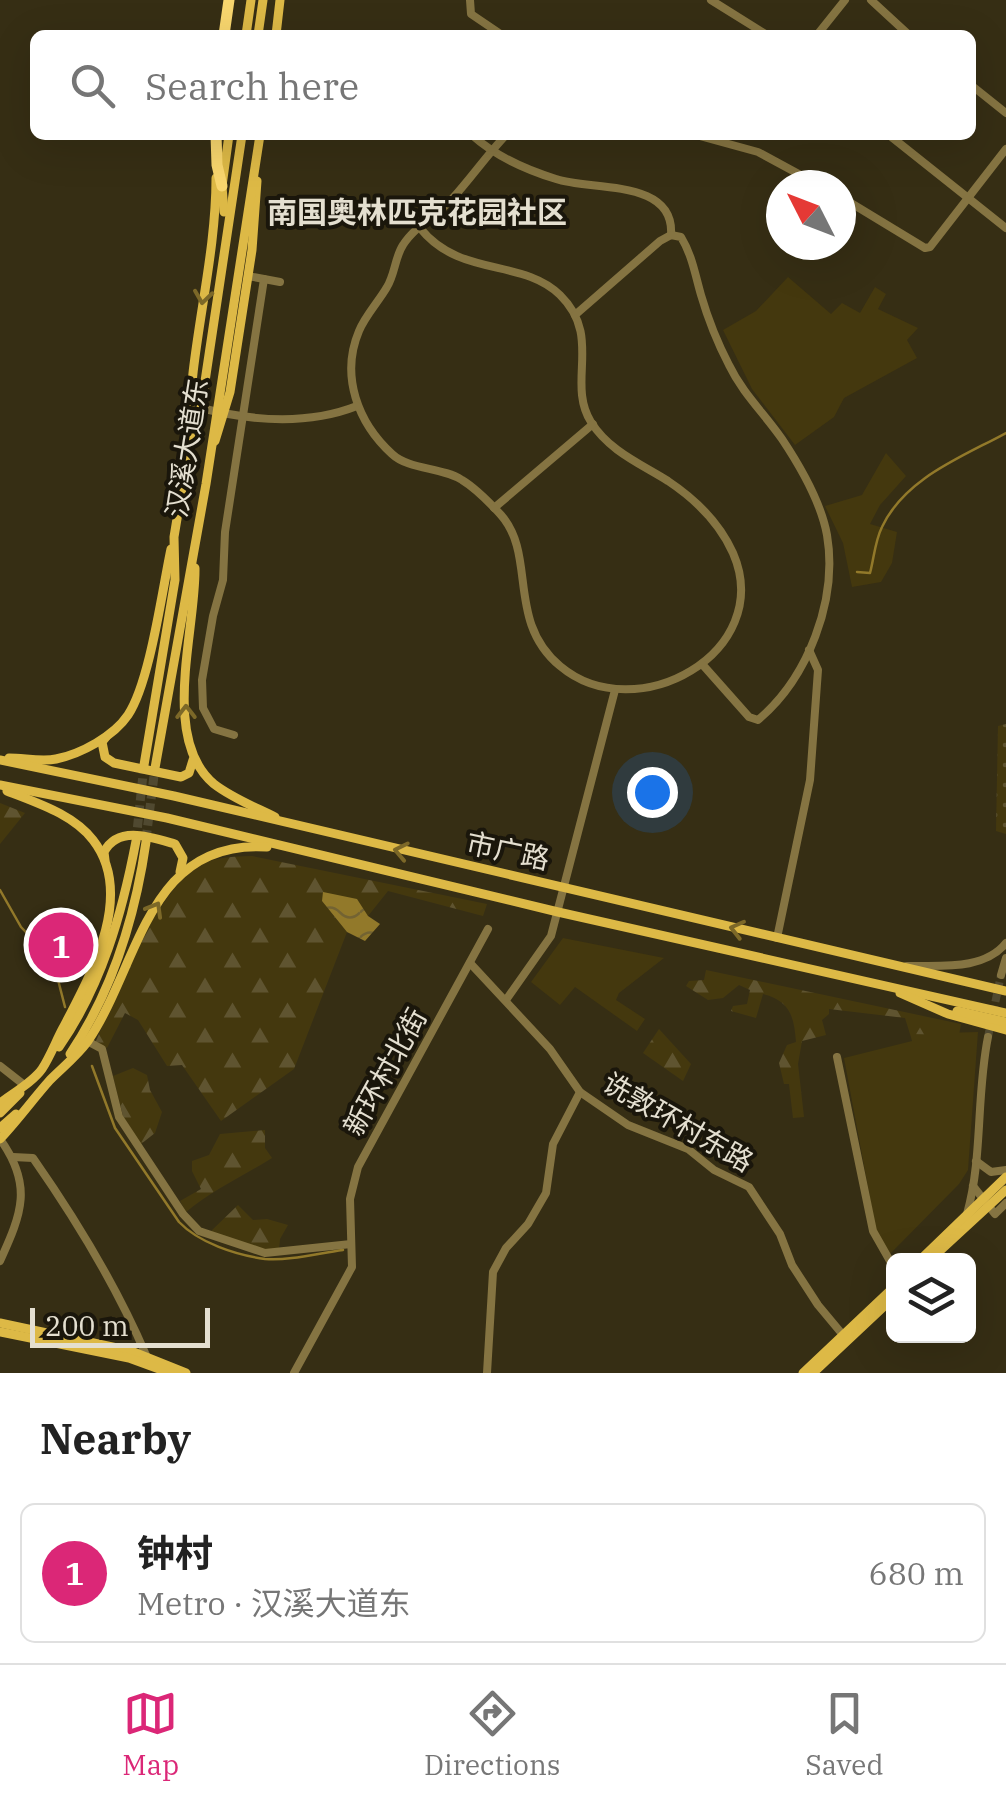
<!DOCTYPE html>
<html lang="en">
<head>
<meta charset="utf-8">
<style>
	body { margin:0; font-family:"IBM Plex Serif","Noto Sans SC",serif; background:#f2f2f2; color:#222 }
	.controls { position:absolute; right:30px; bottom:30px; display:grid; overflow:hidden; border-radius:15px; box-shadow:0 10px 40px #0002 }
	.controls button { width:90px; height:90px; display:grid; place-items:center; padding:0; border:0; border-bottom:2px solid #e0e0e0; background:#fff; color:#222; font:50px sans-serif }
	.compass { position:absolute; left:766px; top:170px; width:90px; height:90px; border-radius:50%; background:#fff; box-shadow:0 10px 40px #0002; rotate:312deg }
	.scale { position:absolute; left:30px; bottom:25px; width:180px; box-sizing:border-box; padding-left:10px; border:5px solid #e4dfd0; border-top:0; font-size:28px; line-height:35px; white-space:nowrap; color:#e4dfd0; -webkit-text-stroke:8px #1a160b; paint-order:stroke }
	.you { position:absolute; left:652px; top:792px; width:35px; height:35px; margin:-25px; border:8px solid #fff; border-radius:50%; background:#1a73e8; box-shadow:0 0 0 15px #1a73e833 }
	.badge { display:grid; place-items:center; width:65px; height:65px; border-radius:50%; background:#db2777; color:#fff; font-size:32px; font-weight:700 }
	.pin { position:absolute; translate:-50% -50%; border:5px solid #fff; box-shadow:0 2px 10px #0006 }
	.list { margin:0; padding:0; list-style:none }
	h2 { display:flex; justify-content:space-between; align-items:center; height:130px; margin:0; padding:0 40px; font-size:42px }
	h2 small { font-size:32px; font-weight:400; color:#767676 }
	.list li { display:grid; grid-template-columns:65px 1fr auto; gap:30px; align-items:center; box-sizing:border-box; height:140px; margin:0 20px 20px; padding:0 20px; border:2px solid #e0e0e0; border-radius:15px }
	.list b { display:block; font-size:38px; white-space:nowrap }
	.list p { margin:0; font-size:32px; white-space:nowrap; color:#767676 }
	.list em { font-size:32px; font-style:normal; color:#767676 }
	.icon { flex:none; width:55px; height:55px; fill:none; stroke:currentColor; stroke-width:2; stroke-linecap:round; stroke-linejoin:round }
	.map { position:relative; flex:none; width:1006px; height:1373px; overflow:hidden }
	.search { position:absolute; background:#fff; box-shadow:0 10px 40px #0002; left:30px; right:30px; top:30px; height:110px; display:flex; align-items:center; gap:25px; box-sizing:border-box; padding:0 35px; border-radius:15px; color:#767676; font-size:38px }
	.sheet { height:290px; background:#fff }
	nav { display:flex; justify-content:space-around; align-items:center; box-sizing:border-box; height:140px; border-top:2px solid #e0e0e0; background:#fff; font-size:28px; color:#767676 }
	nav a { display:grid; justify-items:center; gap:5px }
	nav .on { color:#db2777 }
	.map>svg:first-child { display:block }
</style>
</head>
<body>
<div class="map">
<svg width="1006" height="1373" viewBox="0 0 1006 1373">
	<defs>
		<pattern id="forest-firs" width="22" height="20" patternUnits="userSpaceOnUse" patternTransform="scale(2.5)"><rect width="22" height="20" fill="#44380e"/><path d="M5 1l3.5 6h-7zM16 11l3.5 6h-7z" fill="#5f5430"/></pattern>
		<pattern id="park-dots" width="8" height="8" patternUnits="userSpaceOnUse" patternTransform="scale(2.5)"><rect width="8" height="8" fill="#44380e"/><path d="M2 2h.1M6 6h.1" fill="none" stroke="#5f5430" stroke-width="1.8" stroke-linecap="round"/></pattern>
		<pattern id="water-waves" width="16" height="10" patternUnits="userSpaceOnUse" patternTransform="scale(2.5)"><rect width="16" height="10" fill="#92792a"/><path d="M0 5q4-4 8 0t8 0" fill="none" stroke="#736332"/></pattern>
	</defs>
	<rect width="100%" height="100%" fill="#362e14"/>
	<g fill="#44380e">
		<polygon points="788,277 831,314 842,303 860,313 875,287 886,294 878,309 918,328 907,340 917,358 844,398 834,417 795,445 752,389 723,330 756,311"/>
		<polygon points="886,453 906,476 880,505 870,524 897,532 892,563 881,582 852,587 843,543 825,506 862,495"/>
		<polygon points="563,938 664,958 619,993 616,1000 645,1019 637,1031 575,987 560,1005 531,982"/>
		<polygon points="978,1032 968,1170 959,1184 889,1255 876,1230 844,1058 912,1041 910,1034"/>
	</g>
	<g fill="url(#forest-firs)">
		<polygon points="0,803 25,813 0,844"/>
		<path d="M252 856 487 904 483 916 388 891 368 916 356 899 322 901 347 932 294 1069 221 1121 182 1065 167 1066 138 1020 125 1013 107 1048 95 1043C117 995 154 892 200 866 216 856 233 857 252 856Z"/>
		<path d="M706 970 961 1024 959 1035 910 1034 905 1018 829 1009V1014L822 1020 826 1035 802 1041 798 1064 804 1117 793 1118 789 1084H784L779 1063 787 1045 796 1042C794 1016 790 1001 763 994L756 1018 731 1011 733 1006 747 1004 750 990 739 985 723 998 708 1000 686 986 689 981 704 980Z"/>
		<polygon points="659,1029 691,1064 683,1081 643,1053"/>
		<polygon points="133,1068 147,1075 150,1090 162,1112 155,1133 141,1144 123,1116 113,1076"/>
		<path d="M265 1130V1148L272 1158C243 1176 211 1191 186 1212L180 1201 201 1189 192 1171V1161L209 1155 220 1134Z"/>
		<polygon points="238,1205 253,1220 267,1219 288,1225 280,1239 279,1250 265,1250 209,1233"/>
	</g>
	<polygon fill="url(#park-dots)" points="1006,724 1006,834 996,831 998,726"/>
	<polygon fill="url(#water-waves)" points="323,892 357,899 368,916 380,924 365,941 347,932 322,901"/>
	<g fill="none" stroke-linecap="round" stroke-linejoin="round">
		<g stroke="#92792a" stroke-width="2.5">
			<path d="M857 572 870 573C874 558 875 541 882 527 905 478 962 457 1006 433"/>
			<polyline points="0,890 21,927 41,948 56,972 65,1007"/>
			<path d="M92 1066 115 1128 179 1222C199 1243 236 1255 265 1259 290 1261 319 1253 343 1250"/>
		</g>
		<polyline stroke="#504930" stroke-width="8" stroke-dasharray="8 4" stroke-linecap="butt" points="988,1037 1001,975"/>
		<g stroke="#504930" stroke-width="9" stroke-dasharray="9 4.5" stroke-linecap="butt">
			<polyline points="146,839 155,768"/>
			<polyline points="136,841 144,765"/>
		</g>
		<g stroke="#857442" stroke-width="8">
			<polyline points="470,0 471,14 502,35"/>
			<polyline points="711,0 767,35"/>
			<polyline points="871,0 909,35"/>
			<polyline points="817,35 845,0"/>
			<polyline points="971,85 1006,113"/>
			<path d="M472 135C494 155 527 170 556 179 590 191 675 178 671 235"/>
			<polyline points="696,135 758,152 819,185"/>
			<polyline points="889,135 1006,228"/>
			<polyline points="841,197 925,248 930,247 1006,149"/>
			<path d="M420 228C460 278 522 258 560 295 603 337 566 382 591 422 609 451 641 464 668 481 695 499 720 524 733 553 776 652 636 730 560 666 506 621 537 556 501 515 490 503 477 489 462 480 442 467 409 470 392 454 358 423 340 376 359 331 365 316 379 301 387 287 395 274 395 257 403 245 414 227 438 214 452 199 471 178 487 155 506 135"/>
			<polyline points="248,276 280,282"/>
			<path d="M575 315 660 241 671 235 681 237C692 255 695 274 701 295 708 319 717 342 729 365 743 394 764 413 782 439 800 466 821 502 827 535 838 600 808 678 758 720L749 717 702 664"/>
			<path d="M201 408C252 421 306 426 357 406"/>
			<polyline points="494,508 593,424"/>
			<polyline points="234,735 214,729 203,708 202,680 213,616 223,580 225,532 264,279"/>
			<polyline points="777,938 810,780 818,670 809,650"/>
			<polyline points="470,963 550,1049 580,1092 628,1125 688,1149 714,1170 749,1187 780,1234 792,1265 818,1305 843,1335"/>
			<path d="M907 966C939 965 984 971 1006 943"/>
			<polyline points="1001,975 1006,958"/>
			<polyline points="506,1000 551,936 615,690"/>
			<polyline points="87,1041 102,1049 119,1117 183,1214 199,1231 265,1253 351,1244"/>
			<polyline points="837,1057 873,1231 894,1268"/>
			<polyline points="0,1066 23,1084"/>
			<path d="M0 1139C33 1185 22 1213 0 1261"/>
			<path d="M13 1157 33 1158C77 1221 116 1285 146 1355"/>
			<polyline points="976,1161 991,1172 1006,1170"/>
			<polyline points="973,1186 995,1214 1006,1203"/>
			<path d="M967 1214C983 1157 976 1096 988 1037"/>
			<polyline points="294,1373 352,1267 350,1199 358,1167 488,929"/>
			<polyline points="487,1373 493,1272 506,1248 528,1224 546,1193 553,1144 580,1092"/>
		</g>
		<g stroke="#ddb946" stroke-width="9">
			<polyline points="246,35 251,0"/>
			<polyline points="258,35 263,0"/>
			<polyline points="276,35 280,0"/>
			<polyline points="224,212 222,186 229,135"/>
			<path d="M189 436C189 349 216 264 216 178"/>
			<polyline points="215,441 230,392 252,250 257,181"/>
			<path d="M195 568C196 630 160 739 214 784 232 798 255 807 275 817"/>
			<polyline points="106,737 102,742 105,757 114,763 181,777 189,773 193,760"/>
			<path d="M9 758C24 758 42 762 56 759 81 754 114 736 128 715 150 682 162 591 171 549"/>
			<polyline points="0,760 174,796 1006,991"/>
			<polyline points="144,765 175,580 174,537 189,446 201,408 242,135"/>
			<polyline points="155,768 206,484 260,135"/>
			<polyline points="0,785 167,818 558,912 1006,1013"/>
			<path d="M105 860 104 852C118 825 151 837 175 844L183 858 180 872"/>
			<polyline points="900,993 948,1014 1006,1030"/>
			<polyline points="957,1011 1006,1022"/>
			<path d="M59 1047C102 985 122 914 136 841"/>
			<path d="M70 1054C113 990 135 918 146 842"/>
			<path d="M0 1103C13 1093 33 1082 42 1069 50 1057 56 1041 63 1028 90 976 136 895 93 840 73 814 37 803 7 791"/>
			<polyline points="0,1113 20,1093"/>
			<polyline points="0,1128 16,1114"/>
			<path d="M0 1139C18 1120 33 1099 50 1080 63 1067 77 1056 88 1041 140 964 147 839 267 847"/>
			<polyline points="920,1260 1006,1177"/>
			<polyline points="930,1260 1006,1190"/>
			<polyline points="0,1323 131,1351 186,1373"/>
			<polyline points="0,1332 129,1358 170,1373"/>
			<polyline points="803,1373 894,1287"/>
			<polyline points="813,1373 894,1297"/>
		</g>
		<g stroke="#f8d66e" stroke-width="11">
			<polyline points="224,35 229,0"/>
			<polyline points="216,135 217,165 222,186"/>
		</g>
	</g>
	<defs><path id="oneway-chevron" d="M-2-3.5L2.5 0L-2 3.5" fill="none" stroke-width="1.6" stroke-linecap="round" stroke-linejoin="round" transform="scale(2.5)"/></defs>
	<g stroke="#7c6828">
		<use href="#oneway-chevron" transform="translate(203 297) rotate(98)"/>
		<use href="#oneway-chevron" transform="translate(186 712) rotate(-90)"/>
		<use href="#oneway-chevron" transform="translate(401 851) rotate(-168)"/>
		<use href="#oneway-chevron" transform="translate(155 909) rotate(-60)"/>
		<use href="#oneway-chevron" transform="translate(737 929) rotate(-166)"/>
	</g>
	<g text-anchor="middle" stroke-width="8" stroke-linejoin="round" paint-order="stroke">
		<g font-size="28" fill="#e4dfd0" stroke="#1a160b">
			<text transform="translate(187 448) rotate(-81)" y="10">汉溪大道东</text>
			<text transform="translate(508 851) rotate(12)" y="10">市广路</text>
			<text transform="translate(385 1072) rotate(-61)" y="10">新环村北街</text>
			<text transform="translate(678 1122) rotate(30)" y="10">诜敦环村东路</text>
		</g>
		<g font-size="30" font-weight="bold" fill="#e4dfd0" stroke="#1a160b">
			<text x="417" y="223">南国奥林匹克花园社区</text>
		</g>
	</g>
</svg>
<div class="controls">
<button><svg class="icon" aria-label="layers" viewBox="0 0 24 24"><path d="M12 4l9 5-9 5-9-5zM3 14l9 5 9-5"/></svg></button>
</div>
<svg class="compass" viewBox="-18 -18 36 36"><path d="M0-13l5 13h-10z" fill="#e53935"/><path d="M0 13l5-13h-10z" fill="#767676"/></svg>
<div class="scale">200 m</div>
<div class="you"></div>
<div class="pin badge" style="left:61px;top:945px">1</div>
<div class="search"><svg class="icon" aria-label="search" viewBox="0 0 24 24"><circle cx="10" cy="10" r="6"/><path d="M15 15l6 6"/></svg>Search here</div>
</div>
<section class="sheet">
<h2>Nearby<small></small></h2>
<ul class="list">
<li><span class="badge">1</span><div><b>钟村</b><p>Metro · 汉溪大道东</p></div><em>680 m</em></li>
</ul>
</section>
<nav>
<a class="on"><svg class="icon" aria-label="map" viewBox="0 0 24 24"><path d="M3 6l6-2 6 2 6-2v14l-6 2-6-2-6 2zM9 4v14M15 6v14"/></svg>Map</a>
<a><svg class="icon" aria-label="directions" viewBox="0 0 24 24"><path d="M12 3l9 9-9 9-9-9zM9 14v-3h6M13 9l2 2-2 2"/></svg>Directions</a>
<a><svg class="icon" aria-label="saved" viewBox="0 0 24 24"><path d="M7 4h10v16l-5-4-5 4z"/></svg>Saved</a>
</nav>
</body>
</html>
